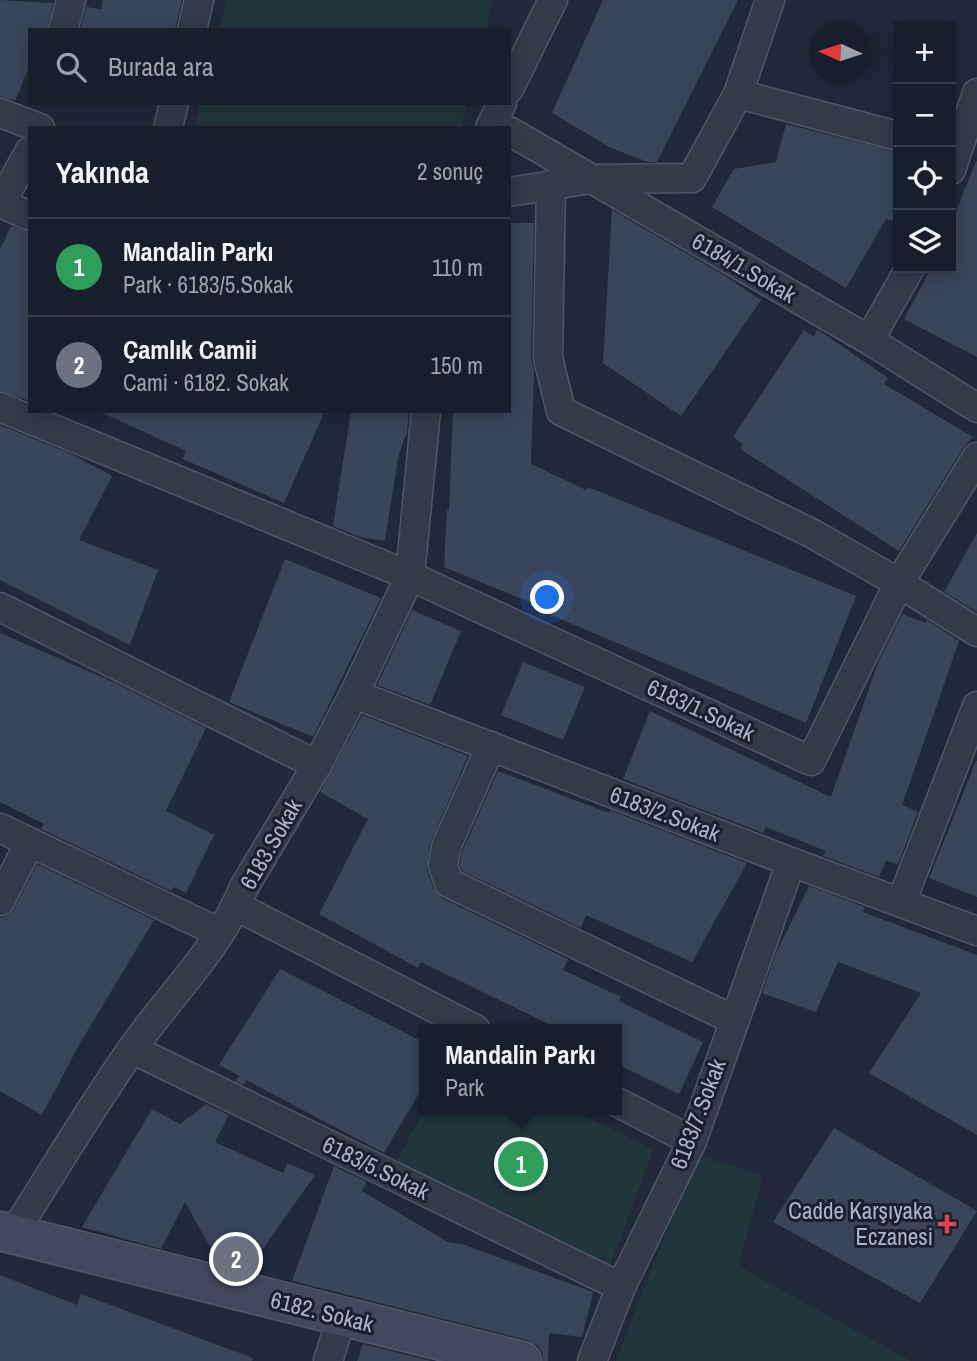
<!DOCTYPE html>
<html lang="tr">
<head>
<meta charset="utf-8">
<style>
	body { margin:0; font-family:"Archivo Narrow",sans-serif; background:#202734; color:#f1f3f6 }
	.controls { position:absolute; right:21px; top:21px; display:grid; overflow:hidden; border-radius:0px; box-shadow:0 4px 18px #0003 }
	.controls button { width:63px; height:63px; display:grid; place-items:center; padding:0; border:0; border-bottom:2px solid #363d48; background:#171f2c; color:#f1f3f6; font:35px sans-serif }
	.compass { position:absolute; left:809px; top:21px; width:63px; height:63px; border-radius:50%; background:#171f2c; box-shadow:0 4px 18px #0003; rotate:273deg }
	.you { position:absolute; left:548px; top:598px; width:24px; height:24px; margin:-18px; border:5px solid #fff; border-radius:50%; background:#1a73e8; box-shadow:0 0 0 10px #1a73e833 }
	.badge { display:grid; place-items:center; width:46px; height:46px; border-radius:50%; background:#7aa5ff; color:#fff; font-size:23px; font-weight:700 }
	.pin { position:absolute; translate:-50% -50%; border:4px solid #fff; box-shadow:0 2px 7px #0006 }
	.popup { position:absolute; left:419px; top:1024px; width:203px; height:91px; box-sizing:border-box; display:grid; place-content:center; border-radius:0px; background:#171f2c; filter:drop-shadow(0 2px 5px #0005); font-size:23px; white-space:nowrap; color:#9ea2a9 }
	.popup b { font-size:26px; color:#f1f3f6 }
	.popup::after { content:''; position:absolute; left:50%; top:100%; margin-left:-14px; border:14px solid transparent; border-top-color:#171f2c }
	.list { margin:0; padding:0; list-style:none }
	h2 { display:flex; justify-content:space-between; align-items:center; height:91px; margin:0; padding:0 28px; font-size:30px }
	h2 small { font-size:23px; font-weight:400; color:#9ea2a9 }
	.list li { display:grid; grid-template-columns:46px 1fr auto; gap:21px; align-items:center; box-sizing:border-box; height:98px; padding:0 28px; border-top:2px solid #363d48 }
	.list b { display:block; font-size:26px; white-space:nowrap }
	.list p { margin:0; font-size:23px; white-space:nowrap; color:#9ea2a9 }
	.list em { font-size:23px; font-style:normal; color:#9ea2a9 }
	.icon { flex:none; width:38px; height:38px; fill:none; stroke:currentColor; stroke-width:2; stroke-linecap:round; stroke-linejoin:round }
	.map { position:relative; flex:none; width:977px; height:1361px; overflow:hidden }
	.search { position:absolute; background:#171f2c; box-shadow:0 4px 18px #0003; left:28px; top:28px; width:483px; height:77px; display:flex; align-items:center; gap:18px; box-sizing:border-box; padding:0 24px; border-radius:0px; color:#9ea2a9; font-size:26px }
	.panel { position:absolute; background:#171f2c; box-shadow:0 4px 18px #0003; left:28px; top:126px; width:483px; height:287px; border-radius:0px }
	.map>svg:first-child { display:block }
</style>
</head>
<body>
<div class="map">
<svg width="977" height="1361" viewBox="0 0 977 1361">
	<rect width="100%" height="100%" fill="#1f293a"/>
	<g fill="#21363b">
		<polygon points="227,0 493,0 486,30 219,30"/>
		<polygon points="200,103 467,103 461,128 194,128"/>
		<polygon points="425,1108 425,1110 573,1110 653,1150 604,1283 388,1178"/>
		<polygon points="696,1154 763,1176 738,1266 911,1361 616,1361"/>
	</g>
	<g fill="#3a455a">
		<polygon points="0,0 53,3 47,30 30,30 30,65 15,101 0,97"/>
		<polygon points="103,0 182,0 175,30 80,30 86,7 101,9"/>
		<polygon points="603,0 738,0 657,162 648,162 611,148 552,113"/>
		<polygon points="786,124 898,152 898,222 886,219 846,288 712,207 734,169 776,162"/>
		<polygon points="976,161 977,162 977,357 904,319 931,268 951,268 951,224"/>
		<polygon points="612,210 722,274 761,300 681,416 603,363"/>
		<polygon points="509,223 534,223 531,358 534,370 531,464 586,490 588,487 856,596 806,723 537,609 537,605 444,567 447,510 449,511 453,411 509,411"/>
		<polygon points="11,226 30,232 30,401 0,391 0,249"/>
		<polygon points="817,329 888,378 884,384 973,437 963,448 899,551 740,449 743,444 733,437 804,330 814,337"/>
		<polygon points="98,411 325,411 284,503 183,459 186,451"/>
		<polygon points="351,411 409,411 407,432 398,457 385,541 360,537 333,526"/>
		<polygon points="0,425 69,453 112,476 79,540 158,570 130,645 0,580"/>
		<polygon points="977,533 977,612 944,592"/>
		<polygon points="285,559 381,598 313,737 229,702"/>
		<polygon points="412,610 461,631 430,705 377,685"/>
		<polygon points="902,614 926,623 927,620 959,641 902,805 918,812 898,865 886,860 879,877 823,856 826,851 766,827 763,833 623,779 650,711 831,797 878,663"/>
		<polygon points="0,633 113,682 206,728 166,811 214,835 186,893 174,887 171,891 41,829 44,824 0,802"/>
		<polygon points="523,662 585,687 563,740 501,715"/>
		<polygon points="362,715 468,756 430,844 427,871 434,889 442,898 568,959 563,970 621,997 619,1001 703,1042 679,1094 617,1064 617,1029 559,1029 421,962 418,968 319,914 368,819 320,792"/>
		<polygon points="976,761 977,761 977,897 929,878"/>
		<polygon points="498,771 609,813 610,810 747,863 692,962 586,915 581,928 462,871 460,864 462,852"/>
		<polygon points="37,864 154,920 79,1045 42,1115 0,1091 0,918 8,915 14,909"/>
		<polygon points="809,886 865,907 863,912 977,955 977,1135 869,1073 921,993 838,962 816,1012 762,993 776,953"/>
		<polygon points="280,969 425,1043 425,1083 384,1153 246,1080 244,1085 235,1081 240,1076 219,1065"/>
		<polygon points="206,1104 229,1115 215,1142 283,1173 287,1163 315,1175 248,1270 219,1263 185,1202 161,1249 82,1227 152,1109 180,1124"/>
		<polygon points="834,1128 977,1211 920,1303 773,1222"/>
		<polygon points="334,1166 367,1182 362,1191 448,1242 462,1244 593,1292 582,1337 549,1333 548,1361 543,1361 543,1354 538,1346 527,1340 292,1281"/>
		<polygon points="0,1275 77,1305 81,1294 253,1358 252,1361 0,1361"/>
		<polygon points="363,1344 431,1361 357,1361"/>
	</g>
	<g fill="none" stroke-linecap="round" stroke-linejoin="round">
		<defs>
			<g id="street">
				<polyline points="63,30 71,0"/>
				<polyline points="192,30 199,0"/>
				<polyline points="509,89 553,0"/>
				<polyline points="738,94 898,136"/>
				<polyline points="0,113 40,128"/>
				<polyline points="168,128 174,103"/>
				<polyline points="490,128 502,103"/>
				<polyline points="509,131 869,340 977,408"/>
				<polyline points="951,170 977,93"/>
				<polyline points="551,185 548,358 561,411 813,534 899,583 977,632"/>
				<polyline points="509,192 591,179 692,178 738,94 770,0"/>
				<polyline points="0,203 30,216"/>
				<polyline points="0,204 30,151"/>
				<polyline points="869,340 910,268"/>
				<polyline points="0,407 410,576 811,761 899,583 977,457"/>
				<polyline points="0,607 317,765"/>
				<polyline points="354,694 791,862 977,931"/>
				<polyline points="491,746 446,847 443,866 449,883 734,1020"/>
				<polyline points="0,828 220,933"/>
				<polyline points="0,901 30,842"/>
				<polyline points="901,903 977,706"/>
				<polyline points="236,906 475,1029"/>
				<polyline points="132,1049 621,1287"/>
				<polyline points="617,1102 692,1141"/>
				<path d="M13 1234C52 1173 90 1109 132 1049 169 996 220 948 244 887L317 765 354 694 410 576 426 411"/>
				<polyline points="328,1361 342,1317"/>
				<polyline points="592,1361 621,1287 692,1141 791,862"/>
			</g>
			<polyline id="secondary" points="0,1231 522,1361"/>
		</defs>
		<use href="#street" stroke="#505868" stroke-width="31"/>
		<use href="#secondary" stroke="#505868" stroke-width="41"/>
		<use href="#street" stroke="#323b4a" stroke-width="28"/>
		<use href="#secondary" stroke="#40495e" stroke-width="38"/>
	</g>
	<path fill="#e0444e" stroke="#18202f" stroke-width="2.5" d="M943.5 1213.5h7v7h7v7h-7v7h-7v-7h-7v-7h7z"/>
	<g text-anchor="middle" stroke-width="6" stroke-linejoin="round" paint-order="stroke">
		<g font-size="23" fill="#adb5c7" stroke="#18202f">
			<text transform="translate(744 268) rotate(30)" y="8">6184/1.Sokak</text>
			<text transform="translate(701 710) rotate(25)" y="8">6183/1.Sokak</text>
			<text transform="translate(665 814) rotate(21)" y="8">6183/2.Sokak</text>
			<text transform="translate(271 844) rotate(-60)" y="8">6183.Sokak</text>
			<text transform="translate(698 1114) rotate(-69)" y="8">6183/7.Sokak</text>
			<text transform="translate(376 1168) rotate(26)" y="8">6183/5.Sokak</text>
			<text transform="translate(322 1312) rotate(14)" y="8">6182. Sokak</text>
		</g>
		<g font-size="23" fill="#adb5c7" stroke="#18202f" text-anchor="end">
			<text x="933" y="1219">Cadde Karşıyaka<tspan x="933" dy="26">Eczanesi</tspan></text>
		</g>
	</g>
</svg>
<div class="controls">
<button>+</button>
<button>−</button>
<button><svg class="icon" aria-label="locate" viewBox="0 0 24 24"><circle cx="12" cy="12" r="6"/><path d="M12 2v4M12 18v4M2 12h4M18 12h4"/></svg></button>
<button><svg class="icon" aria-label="layers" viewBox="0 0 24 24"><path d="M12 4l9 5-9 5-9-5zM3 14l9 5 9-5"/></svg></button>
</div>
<svg class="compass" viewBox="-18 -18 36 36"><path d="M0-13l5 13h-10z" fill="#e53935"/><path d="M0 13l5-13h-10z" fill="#9ea2a9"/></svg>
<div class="you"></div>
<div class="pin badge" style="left:521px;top:1164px;background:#2e9e5b">1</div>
<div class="popup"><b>Mandalin Parkı</b>Park</div>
<div class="pin badge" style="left:236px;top:1259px;background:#6b7280">2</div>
<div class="search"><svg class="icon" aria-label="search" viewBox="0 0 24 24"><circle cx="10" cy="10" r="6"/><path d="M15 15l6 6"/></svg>Burada ara</div>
<section class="panel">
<h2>Yakında<small>2 sonuç</small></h2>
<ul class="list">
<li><span class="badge" style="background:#2e9e5b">1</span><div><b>Mandalin Parkı</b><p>Park · 6183/5.Sokak</p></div><em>110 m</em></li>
<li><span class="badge" style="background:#6b7280">2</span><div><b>Çamlık Camii</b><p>Cami · 6182. Sokak</p></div><em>150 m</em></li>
</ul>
</section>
</div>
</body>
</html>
